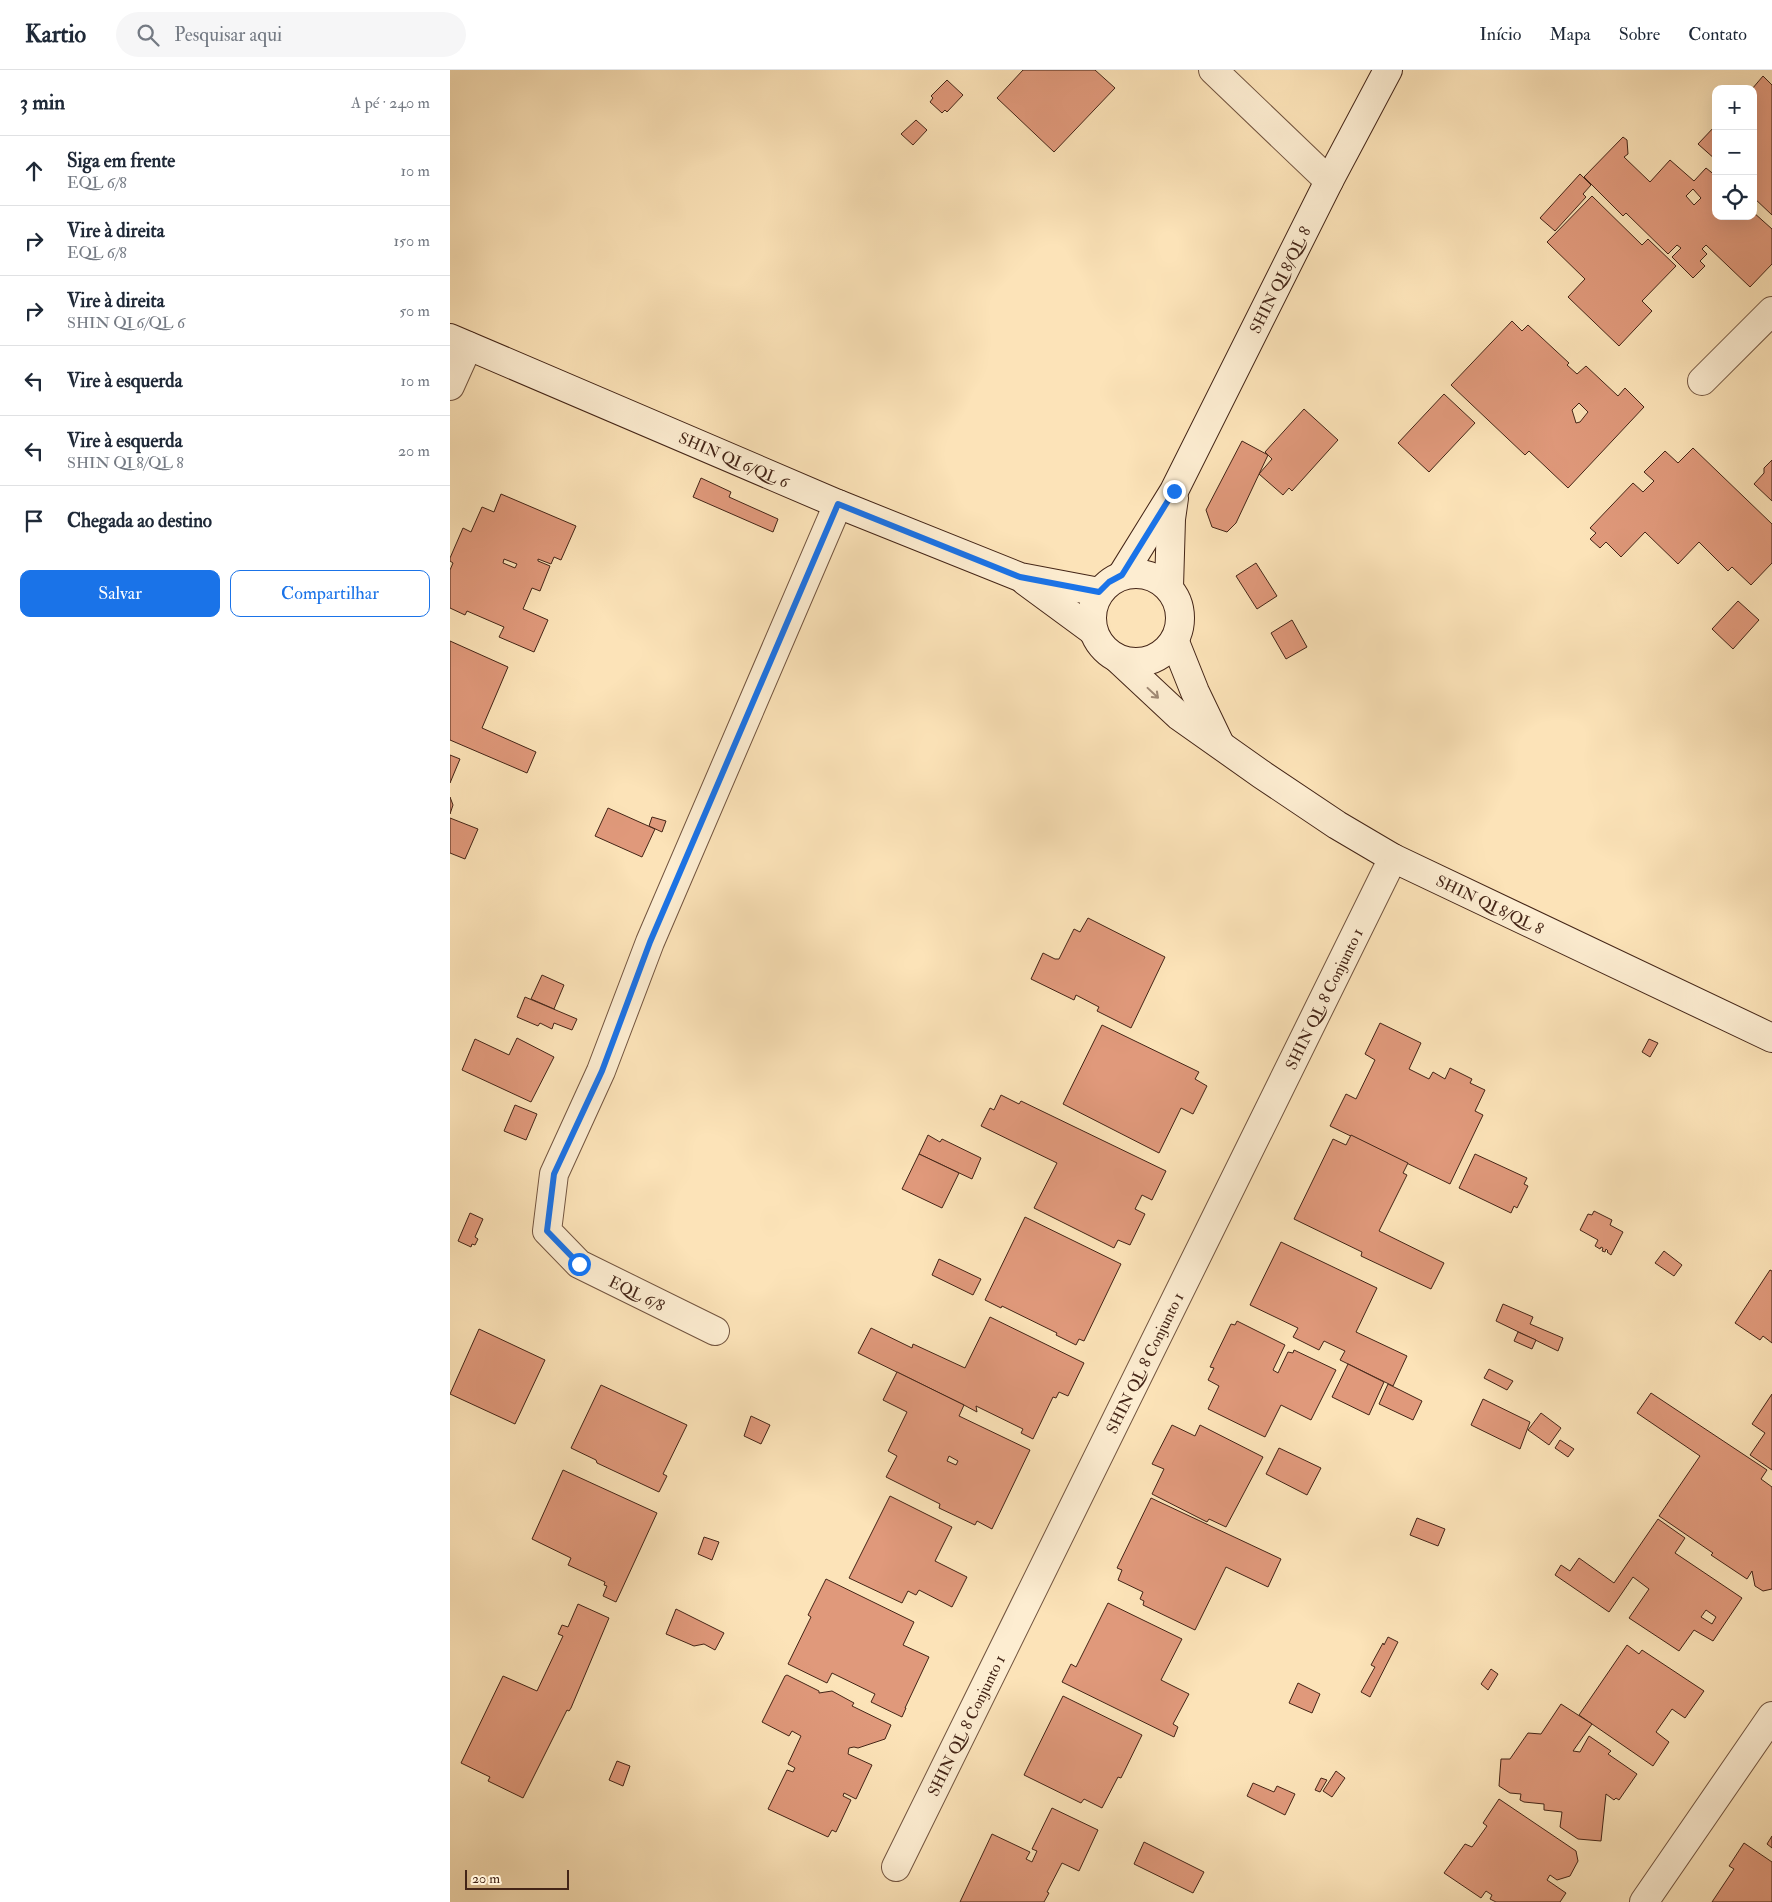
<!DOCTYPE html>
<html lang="pt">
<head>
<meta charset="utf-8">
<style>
	body { margin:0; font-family:"IM FELL Double Pica",serif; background:#f6f6f7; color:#1f2937 }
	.controls { position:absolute; right:15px; top:15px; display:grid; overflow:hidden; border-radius:10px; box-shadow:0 5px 20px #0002 }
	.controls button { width:45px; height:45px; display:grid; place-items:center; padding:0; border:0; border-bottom:1px solid #e0e1e3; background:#fff; color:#1f2937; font:25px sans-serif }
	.scale { position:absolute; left:15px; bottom:12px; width:104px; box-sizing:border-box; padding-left:5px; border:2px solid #442517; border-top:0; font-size:14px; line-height:18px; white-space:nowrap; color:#442517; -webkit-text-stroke:4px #fdedd1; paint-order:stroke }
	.stop { position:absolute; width:15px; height:15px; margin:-11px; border:4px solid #1a73e8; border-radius:50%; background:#fff }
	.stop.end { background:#1a73e8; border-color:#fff; box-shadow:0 1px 5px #0008 }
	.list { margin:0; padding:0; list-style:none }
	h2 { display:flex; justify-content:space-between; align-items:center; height:65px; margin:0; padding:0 20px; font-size:21px }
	h2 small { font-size:16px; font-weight:400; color:#747a83 }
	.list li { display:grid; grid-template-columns:32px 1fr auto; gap:15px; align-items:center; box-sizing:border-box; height:70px; padding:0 20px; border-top:1px solid #e0e1e3 }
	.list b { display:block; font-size:19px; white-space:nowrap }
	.list p { margin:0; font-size:16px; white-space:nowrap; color:#747a83 }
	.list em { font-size:16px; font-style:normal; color:#747a83 }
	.actions { display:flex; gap:10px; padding:15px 20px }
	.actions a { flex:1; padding:11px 0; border:1px solid #1a73e8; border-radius:10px; text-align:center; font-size:18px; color:#1a73e8 }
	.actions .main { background:#1a73e8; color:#fff }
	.icon { flex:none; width:28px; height:28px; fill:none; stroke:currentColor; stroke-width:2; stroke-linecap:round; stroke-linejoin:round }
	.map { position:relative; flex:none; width:1322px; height:1832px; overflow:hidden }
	header { display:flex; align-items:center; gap:30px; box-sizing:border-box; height:70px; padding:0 25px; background:#fff; border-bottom:1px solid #e0e1e3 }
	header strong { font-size:24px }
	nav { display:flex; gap:28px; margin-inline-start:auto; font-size:18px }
	.search { width:350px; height:45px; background:#f6f6f7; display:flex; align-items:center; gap:12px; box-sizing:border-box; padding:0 18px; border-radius:28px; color:#747a83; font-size:19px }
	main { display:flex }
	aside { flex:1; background:#fff }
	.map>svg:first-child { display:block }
</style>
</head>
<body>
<header>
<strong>Kartio</strong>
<div class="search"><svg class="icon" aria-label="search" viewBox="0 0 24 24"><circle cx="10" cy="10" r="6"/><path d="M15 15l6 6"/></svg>Pesquisar aqui</div>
<nav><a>Início</a><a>Mapa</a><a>Sobre</a><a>Contato</a></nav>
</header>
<main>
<aside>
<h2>3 min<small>A pé · 240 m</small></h2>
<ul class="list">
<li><svg class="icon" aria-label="ahead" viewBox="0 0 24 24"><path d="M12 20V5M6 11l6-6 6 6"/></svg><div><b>Siga em frente</b><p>EQL 6/8</p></div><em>10 m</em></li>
<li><svg class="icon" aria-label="right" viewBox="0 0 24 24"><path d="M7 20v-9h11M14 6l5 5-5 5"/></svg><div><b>Vire à direita</b><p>EQL 6/8</p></div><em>150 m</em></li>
<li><svg class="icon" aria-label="right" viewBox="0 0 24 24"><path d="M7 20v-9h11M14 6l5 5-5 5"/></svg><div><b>Vire à direita</b><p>SHIN QI 6/QL 6</p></div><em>50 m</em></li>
<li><svg class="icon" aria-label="left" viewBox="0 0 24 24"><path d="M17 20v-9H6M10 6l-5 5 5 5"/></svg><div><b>Vire à esquerda</b></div><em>10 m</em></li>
<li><svg class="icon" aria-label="left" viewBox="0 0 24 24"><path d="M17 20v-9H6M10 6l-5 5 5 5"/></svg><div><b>Vire à esquerda</b><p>SHIN QI 8/QL 8</p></div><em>20 m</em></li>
<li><svg class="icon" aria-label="arrive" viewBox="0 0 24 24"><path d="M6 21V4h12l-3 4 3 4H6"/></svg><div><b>Chegada ao destino</b></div></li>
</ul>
<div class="actions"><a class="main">Salvar</a><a>Compartilhar</a></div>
</aside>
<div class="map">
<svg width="1322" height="1832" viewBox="0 0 1322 1832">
	<rect width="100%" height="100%" fill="#fce3b8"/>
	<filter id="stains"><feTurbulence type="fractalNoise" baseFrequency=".004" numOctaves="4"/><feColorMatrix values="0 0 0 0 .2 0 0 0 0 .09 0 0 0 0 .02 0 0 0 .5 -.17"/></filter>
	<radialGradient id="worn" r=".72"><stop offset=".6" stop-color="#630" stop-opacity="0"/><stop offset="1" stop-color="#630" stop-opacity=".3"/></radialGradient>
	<g fill="#e0997b" stroke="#442517" fill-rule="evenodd">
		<polygon points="573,0 645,0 665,18 604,82 547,28"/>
		<polygon points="1313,6 1322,15 1322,145 1303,127 1303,19 1302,19"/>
		<polygon points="497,10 513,25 497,42 495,40 492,43 480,32 483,28 481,26"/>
		<polygon points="466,50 477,60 463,75 451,64"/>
		<polygon points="1266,55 1266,90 1248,74"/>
		<path d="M1173 67 1177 70 1178 84 1174 87 1200 112 1220 90 1244 111 1256 98 1266 106V146H1303V142L1322 159V194L1300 217 1256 175 1252 179 1257 184 1250 191 1255 196 1243 208 1222 187 1231 178 1227 175 1218 184 1176 143 1173 146 1134 107ZM1243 119 1251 128 1244 135 1236 126Z"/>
		<polygon points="1130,104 1141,115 1133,124 1136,127 1105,161 1090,148"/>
		<polygon points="1142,126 1192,175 1198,169 1226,196 1192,231 1202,241 1169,276 1118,227 1135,209 1097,172"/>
		<path d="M1062 251 1072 261 1078 255 1119 293 1117 295 1127 304 1136 296 1168 326 1175 318 1194 337 1118 418 1079 381 1075 385 1001 315ZM1129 333 1138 342 1130 352 1126 353 1122 340Z"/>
		<polygon points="994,324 1025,353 979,402 948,373"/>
		<polygon points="854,339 888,370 842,421 839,418 833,425 809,404 822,389 815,382"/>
		<polygon points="792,371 818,385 786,453 777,462 762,457 756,440"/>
		<polygon points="1243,378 1322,454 1322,493 1301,515 1282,497 1278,501 1249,472 1228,494 1195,462 1171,487 1156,472 1150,478 1140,469 1146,463 1140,458 1183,413 1193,422 1204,411 1194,402 1215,381 1228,393"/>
		<polygon points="1322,390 1322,431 1304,414 1314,403 1314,398"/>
		<polygon points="251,408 281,422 279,427 328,449 323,462 243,427"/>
		<path d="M51 424 126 456 111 490 104 487 101 494 88 489V491L100 496 90 521 82 518 73 539 98 550 84 582 49 567 54 557 17 541 15 545 0 538V500L3 493 0 491V488L13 458 21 462 32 437 44 442ZM54 489 67 494 65 498 53 493Z"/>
		<polygon points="806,493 827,526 807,539 786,506"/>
		<polygon points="1288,531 1309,550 1283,579 1262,559"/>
		<polygon points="842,550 857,577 836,589 821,563"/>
		<polygon points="0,571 58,597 32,658 86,682 77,703 0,670"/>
		<polygon points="0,685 10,689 0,713"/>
		<polygon points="0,727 3,735 0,744"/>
		<polygon points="158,738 205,759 192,787 145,766"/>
		<polygon points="202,747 216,751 212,762 199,756"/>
		<polygon points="0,748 28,759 15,789 0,783"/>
		<polygon points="638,848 715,887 681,958 647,941 649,937 626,925 624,930 581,909 593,883 605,889 609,889 624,859 630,862"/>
		<polygon points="92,905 114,915 104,939 81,929"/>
		<polygon points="75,927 127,949 122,960 104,953 102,959 90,953 88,956 67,947"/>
		<polygon points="930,953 971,973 959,999 979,1009 983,1002 995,1009 1000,998 1022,1009 1020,1013 1035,1020 1025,1041 1033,1045 1000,1114 880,1056 896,1024 906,1029 925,990 915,984"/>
		<polygon points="652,955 749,1002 745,1009 757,1016 743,1044 731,1038 709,1083 613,1034"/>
		<polygon points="67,968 104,987 81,1032 12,1000 25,969 59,985"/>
		<polygon points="1199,969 1208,973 1200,987 1192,982"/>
		<polygon points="551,1025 569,1034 571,1031 716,1101 702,1130 692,1125 685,1139 695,1144 680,1175 668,1170 664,1178 584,1138 607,1093 531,1056 540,1038 544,1040"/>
		<polygon points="65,1035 87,1044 76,1070 54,1061"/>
		<polygon points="478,1065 490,1072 492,1069 531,1088 522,1109 469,1084"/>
		<polygon points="901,1065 958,1093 953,1103 957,1105 929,1161 994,1193 981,1219 911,1186 912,1182 844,1149 883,1069 896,1075"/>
		<polygon points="469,1084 509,1103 492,1138 452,1119"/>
		<polygon points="1025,1084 1077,1108 1074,1114 1078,1116 1067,1138 1064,1136 1061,1143 1009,1118"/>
		<polygon points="1144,1141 1162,1150 1160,1155 1173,1162 1161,1185 1157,1182 1158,1181 1156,1179 1155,1182 1152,1181 1153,1178 1151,1177 1150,1179 1145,1176 1148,1170 1130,1160 1138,1144 1142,1145"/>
		<polygon points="20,1143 33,1149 25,1167 28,1169 25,1175 22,1174 21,1177 8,1171"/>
		<polygon points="575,1147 671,1194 634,1271 629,1269 626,1275 606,1265 607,1263 552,1236 551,1238 535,1230"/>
		<polygon points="831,1172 927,1218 906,1262 957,1286 943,1316 890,1290 895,1281 874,1271 869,1280 843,1267 848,1258 800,1235"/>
		<polygon points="1214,1181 1232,1195 1224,1206 1205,1193"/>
		<polygon points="489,1189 531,1209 523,1225 482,1205"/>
		<polygon points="1320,1200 1322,1201 1322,1273 1313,1266 1310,1270 1285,1253"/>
		<polygon points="1053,1234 1083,1247 1080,1254 1113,1268 1108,1281 1046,1251"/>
		<polygon points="540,1247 634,1293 618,1326 609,1322 606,1328 603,1327 583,1369 571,1363 573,1359 526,1336 527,1342 514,1335 408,1283 421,1258 462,1278 463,1274 515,1298"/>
		<polygon points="787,1251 835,1275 823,1300 828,1303 838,1282 843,1283 844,1280 886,1300 861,1350 831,1335 815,1367 758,1339 769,1316 758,1310 764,1298 760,1297 781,1254 785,1255"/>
		<polygon points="29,1259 95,1290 65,1354 0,1324"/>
		<polygon points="1068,1262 1086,1270 1082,1279 1064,1271"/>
		<polygon points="898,1294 934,1312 919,1345 882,1327"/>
		<polygon points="1039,1299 1063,1311 1057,1320 1034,1308"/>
		<path d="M447 1302 514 1335 509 1346 580 1380 542 1459 527 1451 525 1455 489 1438 490 1434 436 1407 447 1386 438 1381 457 1342 433 1330ZM499 1386 508 1391 506 1395 497 1391Z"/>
		<polygon points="938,1314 972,1331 963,1350 929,1334"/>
		<polygon points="151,1315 237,1355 213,1404 217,1406 209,1422 147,1393 146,1390 121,1378"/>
		<polygon points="1201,1323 1317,1400 1311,1409 1322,1417 1322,1519 1313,1521 1305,1516 1302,1501 1297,1509 1261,1485 1263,1483 1209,1446 1250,1386 1187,1343"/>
		<polygon points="1322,1324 1322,1400 1300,1385 1315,1363 1302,1354"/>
		<polygon points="1033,1329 1080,1352 1070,1379 1021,1355"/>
		<polygon points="1091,1343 1111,1358 1099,1375 1078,1360"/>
		<polygon points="301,1346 320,1355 311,1374 294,1366"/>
		<polygon points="722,1355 745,1366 750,1355 813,1387 776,1457 759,1449 757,1452 702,1424 714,1399 702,1394"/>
		<polygon points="1110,1370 1124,1379 1118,1387 1105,1378"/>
		<polygon points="829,1378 871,1398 857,1425 816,1404"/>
		<polygon points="113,1400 207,1443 166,1532 153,1526 157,1516 154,1515 155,1512 118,1495 121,1488 82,1469"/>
		<polygon points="440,1426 502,1457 485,1491 517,1507 502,1537 469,1520 466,1525 458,1521 452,1533 399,1508"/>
		<polygon points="701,1428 831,1489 818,1517 776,1497 745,1560 693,1535 694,1531 690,1529 693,1522 668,1510 672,1500 667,1498"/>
		<polygon points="967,1448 995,1459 988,1476 960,1465"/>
		<path d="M1208 1449 1235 1468 1225 1483 1292 1528 1263 1571 1244 1560 1229 1581 1179 1548 1199 1519 1183 1507 1159 1542 1105 1505 1111 1495 1120 1501 1129 1488 1164 1513ZM1256 1540 1266 1547 1262 1554 1251 1547Z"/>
		<polygon points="254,1467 269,1472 262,1490 248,1484"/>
		<polygon points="376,1509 464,1552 453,1575 479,1587 455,1638 456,1638 452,1647 421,1632 425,1624 382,1603 377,1613 338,1594 361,1547 358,1545"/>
		<polygon points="658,1533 732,1569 711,1610 739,1624 723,1654 728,1657 724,1667 612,1612 621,1594 626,1597"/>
		<polygon points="128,1534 159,1548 121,1638 119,1641 117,1640 73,1728 38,1711 40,1707 11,1693 53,1606 87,1621 113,1566 108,1564 112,1555 118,1557"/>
		<polygon points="226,1539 274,1563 265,1580 254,1574 244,1576 216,1564"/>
		<polygon points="938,1567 948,1572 920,1627 911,1622 925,1597 921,1595 933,1573 934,1575"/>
		<polygon points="1177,1575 1189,1584 1192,1580 1254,1621 1235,1648 1222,1639 1206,1662 1219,1672 1203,1696 1129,1645"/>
		<polygon points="1041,1599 1048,1604 1038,1620 1031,1614"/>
		<polygon points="337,1605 369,1621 369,1623 382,1621 404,1633 402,1636 441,1655 435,1669 408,1678 404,1677 399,1678 398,1684 422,1695 406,1729 394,1723 393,1726 401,1730 386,1762 382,1760 378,1767 318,1739 337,1700 343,1702 345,1698 338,1694 351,1666 342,1661 339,1666 312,1652 335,1606"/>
		<polygon points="848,1613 870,1624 862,1643 839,1633"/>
		<polygon points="613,1626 692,1665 671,1708 668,1707 652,1738 634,1729 631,1733 574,1705"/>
		<polygon points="1111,1634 1142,1654 1123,1681 1130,1682 1139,1666 1161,1681 1158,1684 1187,1704 1169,1730 1166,1728 1164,1730 1156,1724 1151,1771 1128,1769 1110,1757 1112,1742 1094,1740 1094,1734 1074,1732 1070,1730 1071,1724 1060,1723 1049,1716 1051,1689 1060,1689 1078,1663 1091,1664"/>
		<polygon points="167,1691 180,1696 173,1716 159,1710"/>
		<polygon points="886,1701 895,1708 882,1727 873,1721"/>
		<polygon points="871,1708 877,1710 870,1722 865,1720"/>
		<polygon points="803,1713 824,1722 827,1716 845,1724 835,1745 797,1726"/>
		<polygon points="1049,1729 1126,1781 1128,1791 1120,1806 1107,1810 1100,1805 1097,1810 1116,1823 1110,1832 1046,1832 1040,1829 1042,1825 1036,1821 1031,1828 994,1803 1015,1774 1022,1777 1037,1756 1033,1753"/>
		<polygon points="602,1738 648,1760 629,1801 612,1793 597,1822 599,1823 594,1832 510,1832 542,1764 580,1782 576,1789 582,1792 587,1781 582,1779"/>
		<polygon points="1322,1766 1322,1778 1317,1774"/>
		<polygon points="694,1772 754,1802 743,1823 684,1794"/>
		<polygon points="1294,1773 1322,1792 1322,1832 1262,1832 1284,1799 1279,1796"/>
	</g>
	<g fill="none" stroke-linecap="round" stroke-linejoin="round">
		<defs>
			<g id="street">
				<polyline points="763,0 879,111"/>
				<polyline points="1252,311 1322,241"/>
				<polyline points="0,316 18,276"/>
				<polyline points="265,1261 129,1194 97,1161 104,1104 151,1001 200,872 388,434"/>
				<path id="s1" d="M446 1797 943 788"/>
				<polyline points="1194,1832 1322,1646"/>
			</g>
			<g id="secondary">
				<path id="s2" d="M0 268 388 434 570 507 649 522"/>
				<circle cx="686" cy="548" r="44"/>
				<path id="s3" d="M672 505 724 421 879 111 938 0"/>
				<polyline points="575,511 643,561"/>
				<polyline points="719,517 721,449 724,428"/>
				<polyline points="725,572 745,622 769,672"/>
				<path id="s4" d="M668 589 729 646 811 704 887 755 943 788 1322 968"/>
			</g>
		</defs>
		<use href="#street" stroke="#72543f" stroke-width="30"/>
		<use href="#secondary" stroke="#442517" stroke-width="30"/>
		<use href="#street" stroke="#fdedd1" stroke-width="28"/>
		<use href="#secondary" stroke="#fdedd1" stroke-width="28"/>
	</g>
	<defs><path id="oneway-shaft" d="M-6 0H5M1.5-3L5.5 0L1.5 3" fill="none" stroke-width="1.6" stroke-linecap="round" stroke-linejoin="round" transform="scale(1.25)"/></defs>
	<use stroke="#a08974" href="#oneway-shaft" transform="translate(703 623) rotate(43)"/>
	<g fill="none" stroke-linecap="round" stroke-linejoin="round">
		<polyline stroke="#1a73e8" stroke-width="6" points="129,1194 97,1161 104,1104 152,1001 200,872 388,434 570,507 649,522 659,512 672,505 724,421"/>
	</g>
	<g text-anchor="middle" stroke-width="4.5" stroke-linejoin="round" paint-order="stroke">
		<g font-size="16" fill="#442517" stroke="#fdedd1">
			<text dy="6" stroke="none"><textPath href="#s3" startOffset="335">SHIN QI 8/QL 8</textPath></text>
			<text dy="6" stroke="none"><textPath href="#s2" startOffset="309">SHIN QI 6/QL 6</textPath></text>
			<text dy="6" stroke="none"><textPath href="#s4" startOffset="448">SHIN QI 8/QL 8</textPath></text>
			<text dy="6" stroke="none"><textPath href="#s1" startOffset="968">SHIN QL 8 Conjunto 1</textPath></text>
			<text transform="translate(187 1223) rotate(26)" y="6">EQL 6/8</text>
			<text dy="6" stroke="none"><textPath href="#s1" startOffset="562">SHIN QL 8 Conjunto 1</textPath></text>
			<text dy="6" stroke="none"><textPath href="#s1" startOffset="158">SHIN QL 8 Conjunto 1</textPath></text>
		</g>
	</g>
	<rect width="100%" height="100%" filter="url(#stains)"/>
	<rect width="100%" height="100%" fill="url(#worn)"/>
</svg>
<div class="controls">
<button>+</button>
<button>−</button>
<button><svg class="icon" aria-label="locate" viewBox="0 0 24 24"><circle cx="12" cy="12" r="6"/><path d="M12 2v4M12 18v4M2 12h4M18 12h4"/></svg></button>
</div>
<div class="scale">20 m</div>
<div class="stop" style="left:129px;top:1194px"></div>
<div class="stop end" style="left:724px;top:421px"></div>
</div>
</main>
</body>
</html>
